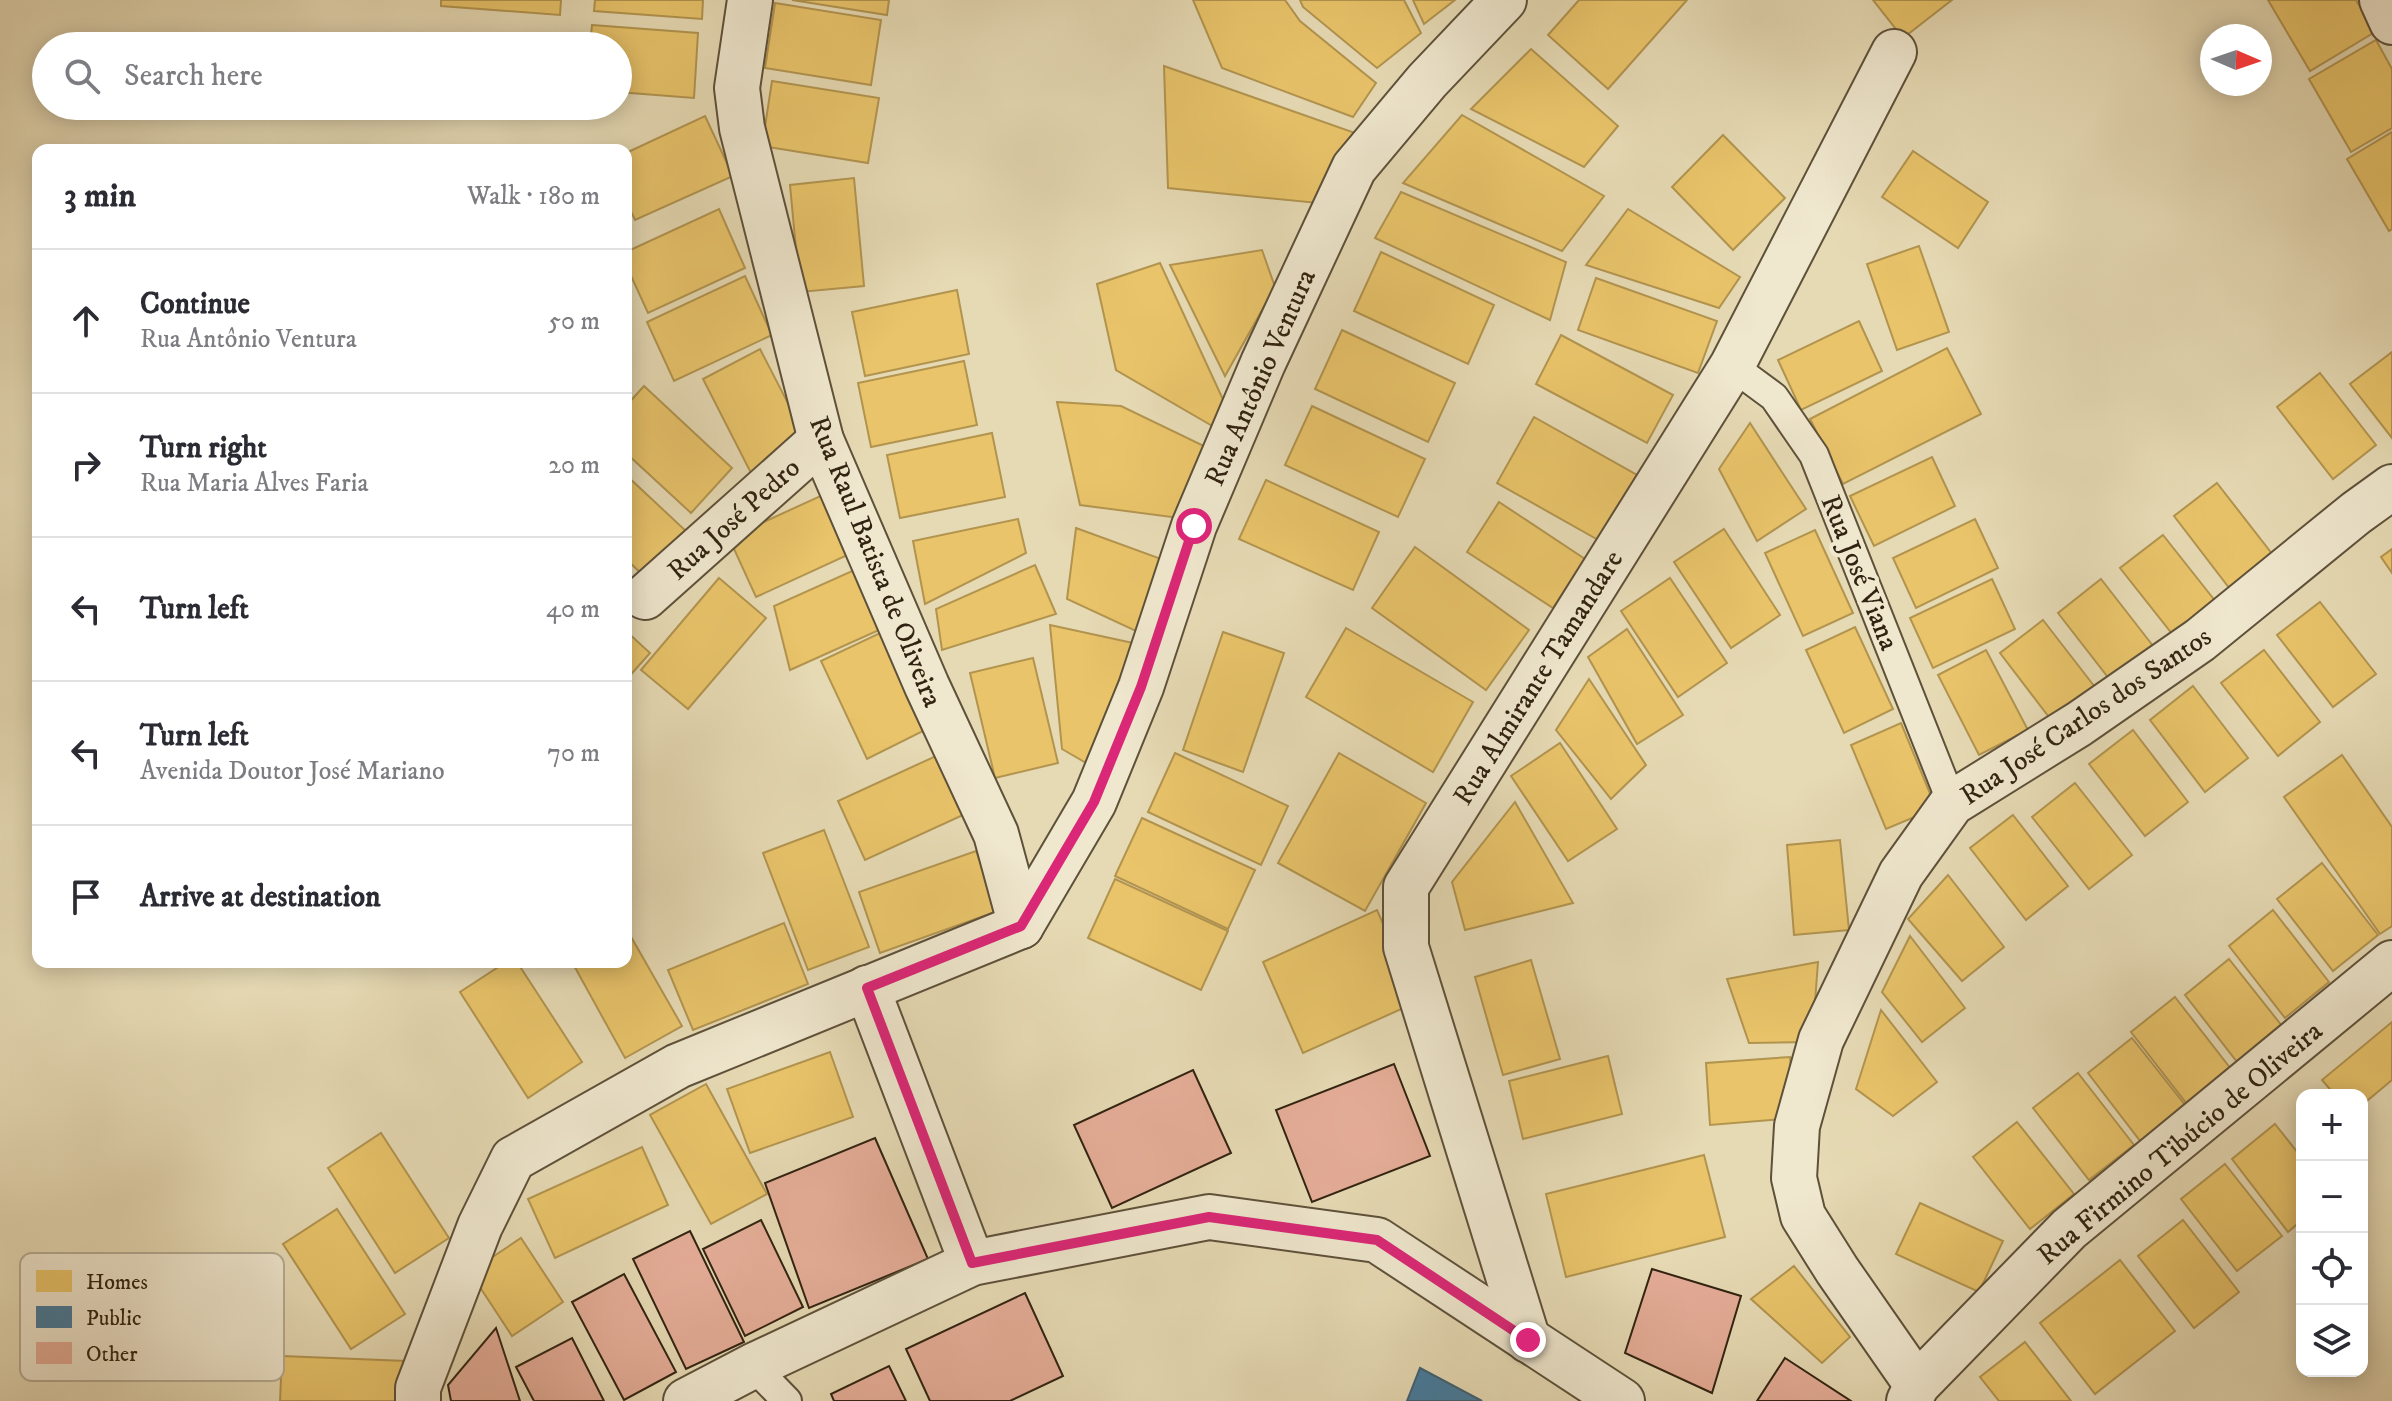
<!DOCTYPE html>
<html lang="en">
<head>
<meta charset="utf-8">
<style>
	body { margin:0; font-family:"IM FELL DW Pica",serif; background:#f2f2f3; color:#2b2b33 }
	.controls { position:absolute; right:24px; bottom:24px; display:grid; overflow:hidden; border-radius:16px; box-shadow:0 4px 20px #0003 }
	.controls button { width:72px; height:72px; display:grid; place-items:center; padding:0; border:0; border-bottom:2px solid #e1e1e2; background:#fff; color:#2b2b33; font:40px sans-serif }
	.compass { position:absolute; left:2200px; top:24px; width:72px; height:72px; border-radius:50%; background:#fff; box-shadow:0 4px 20px #0003; rotate:92deg }
	.stop { position:absolute; width:24px; height:24px; margin:-18px; border:6px solid #db2777; border-radius:50%; background:#fff }
	.stop.end { background:#db2777; border-color:#fff; box-shadow:0 2px 8px #0008 }
	.list { margin:0; padding:0; list-style:none }
	h2 { display:flex; justify-content:space-between; align-items:center; height:104px; margin:0; padding:0 32px; font-size:34px }
	h2 small { font-size:26px; font-weight:400; color:#7c7c81 }
	.list li { display:grid; grid-template-columns:52px 1fr auto; gap:24px; align-items:center; box-sizing:border-box; height:144px; padding:0 32px; border-top:2px solid #e1e1e2 }
	.list b { display:block; font-size:30px; white-space:nowrap }
	.list p { margin:0; font-size:26px; white-space:nowrap; color:#7c7c81 }
	.list em { font-size:26px; font-style:normal; color:#7c7c81 }
	.icon { flex:none; width:44px; height:44px; fill:none; stroke:currentColor; stroke-width:2; stroke-linecap:round; stroke-linejoin:round }
	.map { position:relative; flex:none; width:2392px; height:1401px; overflow:hidden }
	.search { position:absolute; background:#fff; box-shadow:0 4px 20px #0003; left:32px; top:32px; width:600px; height:88px; display:flex; align-items:center; gap:20px; box-sizing:border-box; padding:0 28px; border-radius:44px; color:#7c7c81; font-size:30px }
	.panel { position:absolute; background:#fff; box-shadow:0 4px 20px #0003; left:32px; top:144px; width:600px; height:824px; border-radius:16px }
	.map>svg:first-child { display:block }
</style>
</head>
<body>
<div class="map">
<svg width="2392" height="1401" viewBox="0 0 2392 1401">
	<rect width="100%" height="100%" fill="#e6dab4"/>
	<filter id="stains"><feTurbulence type="fractalNoise" baseFrequency=".0025" numOctaves="4"/><feColorMatrix values="0 0 0 0 .2 0 0 0 0 .09 0 0 0 0 .02 0 0 0 .5 -.17"/></filter>
	<radialGradient id="worn" r=".72"><stop offset=".6" stop-color="#630" stop-opacity="0"/><stop offset="1" stop-color="#630" stop-opacity=".3"/></radialGradient>
	<g fill="#e9c46a" stroke="#b2944f" stroke-width="2">
		<polygon points="441,0 561,0 560,15 441,6"/>
		<polygon points="595,0 703,0 702,19 594,11"/>
		<polygon points="792,0 889,0 887,15"/>
		<polygon points="1193,0 1285,0 1300,21 1376,83 1353,117 1222,68"/>
		<polygon points="1300,0 1404,0 1421,33 1377,68 1303,7"/>
		<polygon points="1413,0 1455,0 1424,24"/>
		<polygon points="1579,0 1687,0 1608,89 1548,35"/>
		<polygon points="1873,0 1952,0 1903,38"/>
		<polygon points="2268,0 2356,0 2375,32 2310,71"/>
		<polygon points="775,3 881,20 871,85 765,68"/>
		<polygon points="592,25 698,33 694,98 618,92 618,46 590,46"/>
		<polygon points="2376,40 2392,69 2392,128 2351,152 2309,79"/>
		<polygon points="1531,49 1618,126 1584,167 1471,109"/>
		<polygon points="1164,66 1358,134 1328,204 1168,188"/>
		<polygon points="772,81 879,98 868,163 762,146"/>
		<polygon points="1462,115 1604,196 1562,251 1403,183"/>
		<polygon points="705,116 733,176 635,220 626,201 626,153"/>
		<polygon points="2392,132 2392,229 2389,231 2347,159"/>
		<polygon points="1723,135 1785,198 1733,250 1672,187"/>
		<polygon points="1913,151 1988,202 1958,248 1882,197"/>
		<polygon points="854,178 864,286 800,292 790,185"/>
		<polygon points="1401,192 1566,262 1550,320 1375,238"/>
		<polygon points="719,209 745,268 648,313 626,265 626,252"/>
		<polygon points="1628,209 1740,277 1719,308 1586,265"/>
		<polygon points="1919,246 1949,332 1897,350 1867,264"/>
		<polygon points="1262,250 1275,287 1225,376 1170,265"/>
		<polygon points="1381,252 1494,305 1468,364 1354,311"/>
		<polygon points="1160,263 1226,406 1214,427 1116,370 1097,284"/>
		<polygon points="745,276 772,335 674,381 647,322"/>
		<polygon points="1596,278 1717,321 1698,373 1578,330"/>
		<polygon points="957,290 969,354 865,376 852,312"/>
		<polygon points="1859,321 1882,371 1801,410 1778,360"/>
		<polygon points="1342,330 1455,383 1428,442 1315,389"/>
		<polygon points="1561,335 1673,395 1647,443 1536,384"/>
		<polygon points="1947,348 1981,414 1843,484 1810,419"/>
		<polygon points="760,349 810,446 752,475 703,379"/>
		<polygon points="2392,352 2392,438 2350,384"/>
		<polygon points="964,361 977,425 871,447 858,383"/>
		<polygon points="2320,373 2376,445 2333,479 2277,407"/>
		<polygon points="644,386 732,468 691,513 626,453 626,406"/>
		<polygon points="1057,402 1121,406 1206,447 1179,518 1080,505"/>
		<polygon points="1312,406 1425,459 1398,517 1285,465"/>
		<polygon points="1534,417 1637,475 1600,541 1497,483"/>
		<polygon points="1750,423 1806,509 1757,541 1719,469"/>
		<polygon points="992,433 1005,497 900,518 887,455"/>
		<polygon points="1932,457 1955,506 1874,546 1850,496"/>
		<polygon points="626,475 687,532 646,578 626,559"/>
		<polygon points="1266,480 1379,532 1353,590 1239,539"/>
		<polygon points="2217,483 2273,555 2230,589 2174,516"/>
		<polygon points="827,493 854,552 756,597 729,538"/>
		<polygon points="1499,502 1585,559 1553,608 1467,552"/>
		<polygon points="1018,519 1026,553 925,604 913,541"/>
		<polygon points="1975,519 1998,568 1916,608 1893,558"/>
		<polygon points="1076,528 1164,560 1138,632 1067,599"/>
		<polygon points="1724,529 1780,615 1731,648 1674,562"/>
		<polygon points="1815,530 1853,613 1803,636 1765,553"/>
		<polygon points="2163,535 2220,607 2177,640 2120,568"/>
		<polygon points="1415,547 1529,630 1486,690 1372,608"/>
		<polygon points="2392,549 2392,573 2381,557"/>
		<polygon points="1035,565 1056,614 942,650 936,609"/>
		<polygon points="861,567 888,626 790,670 774,606"/>
		<polygon points="719,578 766,618 688,709 641,670"/>
		<polygon points="1670,578 1727,663 1678,697 1621,611"/>
		<polygon points="1992,579 2015,629 1933,668 1910,618"/>
		<polygon points="2101,579 2157,651 2114,685 2058,613"/>
		<polygon points="2320,602 2376,674 2333,707 2277,635"/>
		<polygon points="2043,620 2098,691 2055,725 2000,653"/>
		<polygon points="1050,625 1133,643 1088,764 1062,749"/>
		<polygon points="1855,627 1893,709 1844,733 1806,650"/>
		<polygon points="1346,628 1473,702 1433,772 1306,697"/>
		<polygon points="1627,629 1683,715 1637,744 1588,657"/>
		<polygon points="626,631 650,653 626,680"/>
		<polygon points="1223,632 1284,653 1243,772 1183,750"/>
		<polygon points="880,633 925,730 867,759 821,661"/>
		<polygon points="1986,650 2028,730 1979,755 1938,675"/>
		<polygon points="2264,650 2320,722 2278,756 2221,683"/>
		<polygon points="1033,658 1058,763 995,778 970,673"/>
		<polygon points="1589,679 1646,765 1611,799 1556,730"/>
		<polygon points="2193,686 2248,758 2205,792 2150,720"/>
		<polygon points="1901,723 1936,808 1886,829 1851,745"/>
		<polygon points="2133,730 2188,802 2145,836 2089,764"/>
		<polygon points="1560,743 1617,829 1568,861 1511,776"/>
		<polygon points="1175,753 1288,806 1261,865 1148,812"/>
		<polygon points="1339,753 1426,803 1365,911 1278,863"/>
		<polygon points="2342,755 2392,827 2392,926 2380,934 2284,797"/>
		<polygon points="936,756 963,815 865,860 838,801"/>
		<polygon points="2075,783 2132,855 2089,889 2032,817"/>
		<polygon points="1515,802 1573,903 1465,930 1452,882"/>
		<polygon points="2013,815 2068,886 2026,920 1970,848"/>
		<polygon points="1142,818 1255,870 1228,929 1115,876"/>
		<polygon points="824,830 869,947 808,970 763,853"/>
		<polygon points="1840,840 1849,930 1794,935 1787,845"/>
		<polygon points="976,851 998,911 880,953 859,892"/>
		<polygon points="2322,863 2378,935 2333,971 2277,899"/>
		<polygon points="1948,875 2004,947 1962,981 1908,919"/>
		<polygon points="1115,879 1228,931 1201,990 1088,938"/>
		<polygon points="1377,910 1417,1002 1303,1053 1263,962"/>
		<polygon points="2273,910 2329,982 2285,1018 2229,946"/>
		<polygon points="784,923 808,984 693,1030 668,970"/>
		<polygon points="626,928 682,1026 625,1058 572,962 626,962"/>
		<polygon points="1910,936 1965,1008 1922,1042 1882,992"/>
		<polygon points="2229,959 2286,1031 2241,1067 2185,995"/>
		<polygon points="1531,960 1560,1059 1503,1075 1475,977"/>
		<polygon points="506,962 517,962 582,1062 528,1098 460,992"/>
		<polygon points="1818,962 1812,1042 1749,1043 1727,979"/>
		<polygon points="2175,997 2231,1069 2187,1104 2131,1032"/>
		<polygon points="1881,1010 1937,1082 1893,1116 1856,1089"/>
		<polygon points="2392,1022 2392,1080 2362,1105 2362,1095 2335,1095 2322,1080"/>
		<polygon points="2132,1038 2189,1110 2144,1146 2088,1073"/>
		<polygon points="830,1052 853,1117 750,1153 727,1089"/>
		<polygon points="1608,1056 1622,1114 1523,1139 1509,1081"/>
		<polygon points="1790,1057 1795,1118 1710,1125 1706,1063"/>
		<polygon points="2078,1073 2134,1145 2089,1180 2033,1108"/>
		<polygon points="706,1084 767,1194 711,1224 650,1115"/>
		<polygon points="2017,1122 2074,1194 2030,1229 1973,1157"/>
		<polygon points="2275,1124 2302,1158 2302,1220 2288,1232 2232,1159"/>
		<polygon points="381,1133 449,1238 395,1273 328,1168"/>
		<polygon points="642,1147 668,1205 555,1258 528,1199"/>
		<polygon points="1704,1155 1725,1237 1566,1277 1546,1194"/>
		<polygon points="2225,1164 2282,1236 2237,1271 2181,1199"/>
		<polygon points="1920,1203 2003,1241 1979,1292 1896,1254"/>
		<polygon points="337,1209 405,1314 351,1349 283,1244"/>
		<polygon points="2183,1220 2239,1292 2194,1328 2138,1256"/>
		<polygon points="521,1238 563,1302 512,1336 470,1272"/>
		<polygon points="2120,1260 2175,1331 2095,1394 2040,1323"/>
		<polygon points="1794,1266 1850,1337 1822,1363 1751,1299"/>
		<polygon points="2025,1342 2071,1401 1999,1401 1980,1377"/>
		<polygon points="282,1356 406,1361 404,1401 280,1401"/>
	</g>
	<polygon fill="#457b9d" stroke="#3f6173" stroke-width="2" points="1420,1368 1482,1401 1407,1401"/>
	<g fill="#e5ad98" stroke="#312311" stroke-width="2">
		<polygon points="1394,1064 1430,1156 1312,1202 1276,1110"/>
		<polygon points="1193,1070 1231,1153 1112,1208 1074,1125"/>
		<polygon points="875,1138 928,1259 809,1308 765,1183"/>
		<polygon points="761,1220 803,1307 745,1336 703,1249"/>
		<polygon points="690,1231 744,1342 686,1369 633,1259"/>
		<polygon points="1652,1269 1741,1296 1712,1393 1625,1353"/>
		<polygon points="624,1274 676,1372 624,1400 572,1302"/>
		<polygon points="1025,1293 1063,1376 1010,1401 930,1401 906,1349"/>
		<polygon points="496,1328 520,1401 451,1401 448,1385"/>
		<polygon points="572,1338 604,1401 534,1401 516,1367"/>
		<polygon points="1785,1358 1851,1401 1757,1401"/>
		<polygon points="889,1366 906,1401 834,1401 831,1394"/>
	</g>
	<g fill="none" stroke-linecap="round" stroke-linejoin="round">
		<defs>
			<g id="service">
				<polyline points="1732,366 1774,397 1814,455 1952,803"/>
				<polyline points="753,1366 787,1401"/>
			</g>
			<g id="minor">
				<polyline points="750,0 737,88 742,128 821,440 927,686 996,834 1021,926"/>
				<polyline points="2382,0 2392,22"/>
				<polyline points="645,597 821,440"/>
				<polyline points="1021,926 1094,802 1141,687 1194,526 1263,363 1354,168 1427,81 1504,0"/>
				<polyline points="867,988 972,1263"/>
				<polyline points="1528,1340 1406,947 1406,887 1732,366 1894,52"/>
				<polyline points="1917,1385 1837,1270 1803,1216 1794,1178 1797,1126 1821,1040 1901,874 1952,803 2079,724 2200,640 2356,513 2392,487"/>
				<polyline points="418,1401 418,1388 480,1226 513,1159 678,1066 1021,926"/>
				<polyline points="1909,1401 1917,1385 2069,1229 2392,963"/>
			</g>
			<polyline id="tertiary" points="686,1401 753,1366 972,1263 1209,1217 1377,1240 1622,1401"/>
		</defs>
		<use href="#service" stroke="#5e513a" stroke-width="32"/>
		<use href="#minor" stroke="#5e513a" stroke-width="48"/>
		<use href="#tertiary" stroke="#5e513a" stroke-width="48"/>
		<use href="#service" stroke="#efe7ce" stroke-width="28"/>
		<use href="#minor" stroke="#efe7ce" stroke-width="44"/>
		<use href="#tertiary" stroke="#efe7ce" stroke-width="44"/>
	</g>
	<g fill="none" stroke-linecap="round" stroke-linejoin="round">
		<polyline stroke="#db2777" stroke-width="10" points="1194,526 1141,687 1094,802 1021,926 867,988 972,1263 1209,1217 1377,1240 1528,1340"/>
	</g>
	<g text-anchor="middle" stroke-width="8" stroke-linejoin="round" paint-order="stroke">
		<g font-size="28" fill="#312311" stroke="#efe7ce">
			<text transform="translate(1259 377) rotate(-66)" y="10">Rua Antônio Ventura</text>
			<text transform="translate(733 518) rotate(-42)" y="10">Rua José Pedro</text>
			<text transform="translate(877 561) rotate(68)" y="10">Rua Raul Batista de Oliveira</text>
			<text transform="translate(1861 572) rotate(68)" y="10">Rua José Viana</text>
			<text transform="translate(1537 677) rotate(-58)" y="10">Rua Almirante Tamandare</text>
			<text transform="translate(2085 715) rotate(-34)" y="10">Rua José Carlos dos Santos</text>
			<text transform="translate(2179 1142) rotate(-40)" y="10">Rua Firmino Tibúcio de Oliveira</text>
		</g>
	</g>
	<rect x="20" y="1253" width="264" height="128" rx="12" fill="#efe7ce" stroke="#b6ac95" stroke-width="2"/>
	<rect x="36" y="1270" width="36" height="22" fill="#e9c46a"/>
	<rect x="36" y="1306" width="36" height="22" fill="#457b9d"/>
	<rect x="36" y="1342" width="36" height="22" fill="#e5ad98"/>
	<g font-size="22" fill="#312311">
		<text x="86" y="1289">Homes</text>
		<text x="86" y="1325">Public</text>
		<text x="86" y="1361">Other</text>
	</g>
	<rect width="100%" height="100%" filter="url(#stains)"/>
	<rect width="100%" height="100%" fill="url(#worn)"/>
</svg>
<div class="controls">
<button>+</button>
<button>−</button>
<button><svg class="icon" aria-label="locate" viewBox="0 0 24 24"><circle cx="12" cy="12" r="6"/><path d="M12 2v4M12 18v4M2 12h4M18 12h4"/></svg></button>
<button><svg class="icon" aria-label="layers" viewBox="0 0 24 24"><path d="M12 4l9 5-9 5-9-5zM3 14l9 5 9-5"/></svg></button>
</div>
<svg class="compass" viewBox="-18 -18 36 36"><path d="M0-13l5 13h-10z" fill="#e53935"/><path d="M0 13l5-13h-10z" fill="#7c7c81"/></svg>
<div class="stop" style="left:1194px;top:526px"></div>
<div class="stop end" style="left:1528px;top:1340px"></div>
<div class="search"><svg class="icon" aria-label="search" viewBox="0 0 24 24"><circle cx="10" cy="10" r="6"/><path d="M15 15l6 6"/></svg>Search here</div>
<section class="panel">
<h2>3 min<small>Walk · 180 m</small></h2>
<ul class="list">
<li><svg class="icon" aria-label="ahead" viewBox="0 0 24 24"><path d="M12 20V5M6 11l6-6 6 6"/></svg><div><b>Continue</b><p>Rua Antônio Ventura</p></div><em>50 m</em></li>
<li><svg class="icon" aria-label="right" viewBox="0 0 24 24"><path d="M7 20v-9h11M14 6l5 5-5 5"/></svg><div><b>Turn right</b><p>Rua Maria Alves Faria</p></div><em>20 m</em></li>
<li><svg class="icon" aria-label="left" viewBox="0 0 24 24"><path d="M17 20v-9H6M10 6l-5 5 5 5"/></svg><div><b>Turn left</b></div><em>40 m</em></li>
<li><svg class="icon" aria-label="left" viewBox="0 0 24 24"><path d="M17 20v-9H6M10 6l-5 5 5 5"/></svg><div><b>Turn left</b><p>Avenida Doutor José Mariano</p></div><em>70 m</em></li>
<li><svg class="icon" aria-label="arrive" viewBox="0 0 24 24"><path d="M6 21V4h12l-3 4 3 4H6"/></svg><div><b>Arrive at destination</b></div></li>
</ul>
</section>
</div>
</body>
</html>
